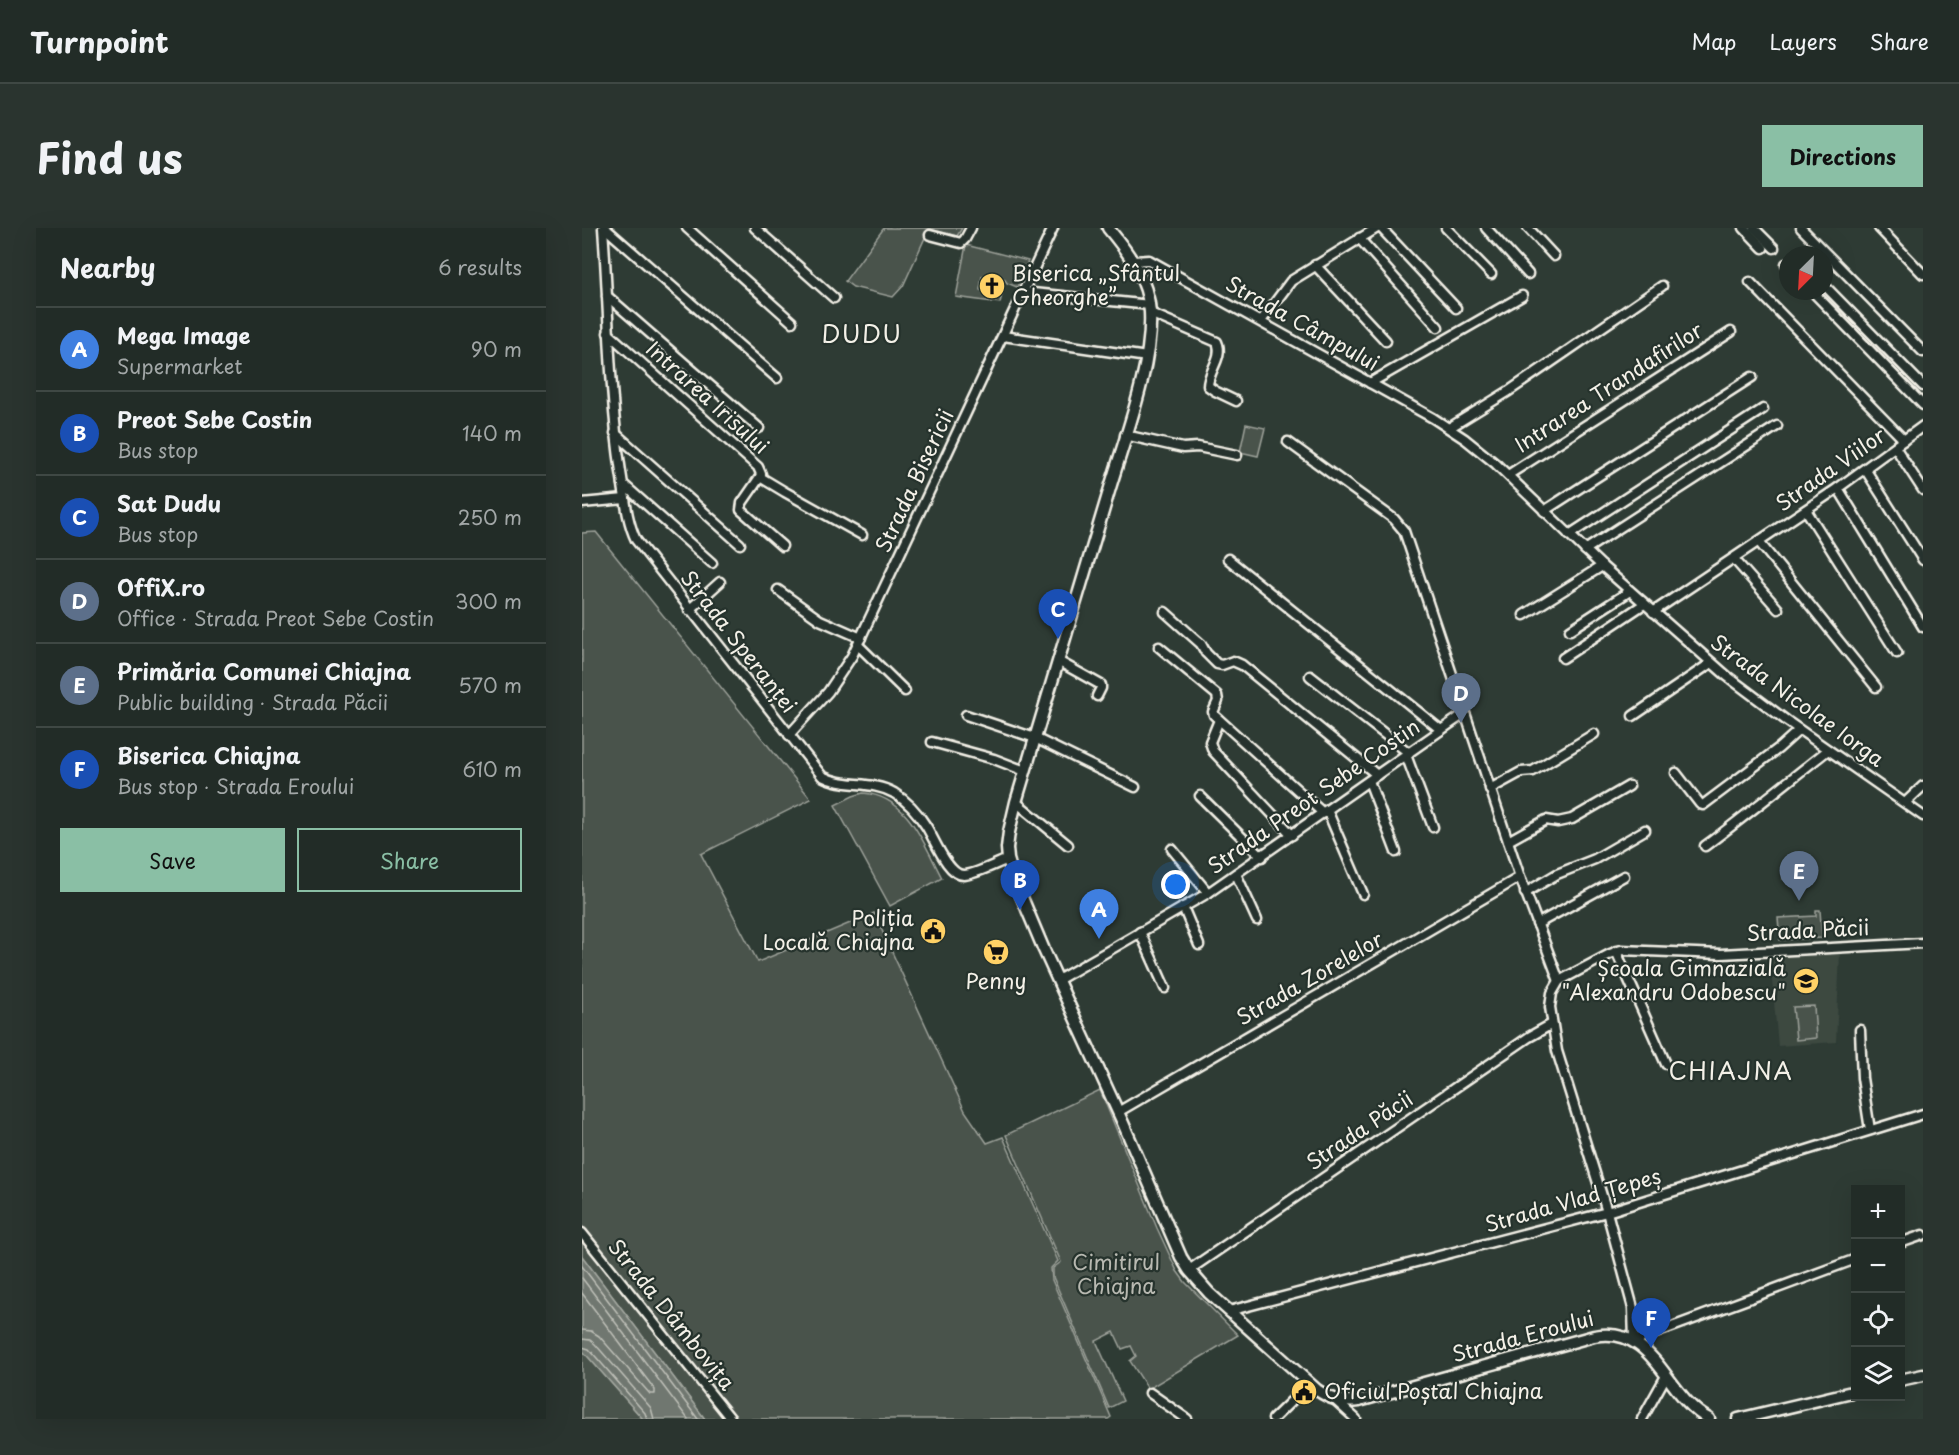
<!DOCTYPE html>
<html lang="en">
<head>
<meta charset="utf-8">
<style>
	body { margin:0; font-family:"Playpen Sans",sans-serif; background:#2a342f; color:#f1f3f6 }
	.controls { position:absolute; right:18px; bottom:18px; display:grid; overflow:hidden; border-radius:0px; box-shadow:0 6px 24px #0002 }
	.controls button { width:54px; height:54px; display:grid; place-items:center; padding:0; border:0; border-bottom:2px solid #3f4844; background:#222c27; color:#f1f3f6; font:30px sans-serif }
	.compass { position:absolute; left:1197px; top:18px; width:54px; height:54px; border-radius:50%; background:#222c27; box-shadow:0 6px 24px #0002; rotate:204deg }
	.you { position:absolute; left:594px; top:657px; width:21px; height:21px; margin:-15px; border:4px solid #fff; border-radius:50%; background:#1a73e8; box-shadow:0 0 0 9px #1a73e833 }
	.badge { display:grid; place-items:center; width:39px; height:39px; border-radius:50%; background:#8abfa5; color:#fff; font-size:20px; font-weight:700 }
	.pin { position:absolute; translate:-50% -50px; filter:drop-shadow(0 2px 3px #0008) }
	.pin::after { content:''; position:absolute; top:32px; width:21px; height:18px; background:inherit; clip-path:polygon(0 0,100% 0,50% 100%) }
	.list { margin:0; padding:0; list-style:none }
	h2 { display:flex; justify-content:space-between; align-items:center; height:78px; margin:0; padding:0 24px; font-size:26px }
	h2 small { font-size:20px; font-weight:400; color:#a2a7a7 }
	.list li { display:grid; grid-template-columns:39px 1fr auto; gap:18px; align-items:center; box-sizing:border-box; height:84px; padding:0 24px; border-top:2px solid #3f4844 }
	.list b { display:block; font-size:22px; white-space:nowrap }
	.list p { margin:0; font-size:20px; white-space:nowrap; color:#a2a7a7 }
	.list em { font-size:20px; font-style:normal; color:#a2a7a7 }
	.actions { display:flex; gap:12px; padding:18px 24px }
	.actions a { flex:1; padding:14px 0; border:2px solid #8abfa5; border-radius:0px; text-align:center; font-size:21px; color:#8abfa5 }
	.actions .main { background:#8abfa5; color:#111 }
	.icon { flex:none; width:33px; height:33px; fill:none; stroke:currentColor; stroke-width:2; stroke-linecap:round; stroke-linejoin:round }
	.map { position:relative; flex:none; width:1341px; height:1191px; overflow:hidden; border-radius:0px }
	header { display:flex; align-items:center; gap:36px; box-sizing:border-box; height:84px; padding:0 30px; background:#222c27; border-bottom:2px solid #3f4844 }
	header strong { font-size:28px }
	nav { display:flex; gap:33px; margin-inline-start:auto; font-size:21px }
	.intro { display:flex; align-items:center; justify-content:space-between; box-sizing:border-box; height:144px; padding:0 36px }
	h1 { margin:0; font-size:42px }
	.button { padding:15px 27px; border-radius:0px; background:#8abfa5; color:#111; font-size:21px; font-weight:700 }
	main { display:flex; gap:36px; padding:0 36px }
	aside { flex:1; background:#222c27; border-radius:0px; box-shadow:0 6px 24px #0002 }
	.map>svg:first-child { display:block }
</style>
</head>
<body>
<header>
<strong>Turnpoint</strong>
<nav><a>Map</a><a>Layers</a><a>Share</a></nav>
</header>
<div class="intro"><h1>Find us</h1><a class="button">Directions</a></div>
<main>
<aside>
<h2>Nearby<small>6 results</small></h2>
<ul class="list">
<li><span class="badge" style="background:#3f7fe0">A</span><div><b>Mega Image</b><p>Supermarket</p></div><em>90 m</em></li>
<li><span class="badge" style="background:#1a4fb4">B</span><div><b>Preot Sebe Costin</b><p>Bus stop</p></div><em>140 m</em></li>
<li><span class="badge" style="background:#1a4fb4">C</span><div><b>Sat Dudu</b><p>Bus stop</p></div><em>250 m</em></li>
<li><span class="badge" style="background:#5c6f8a">D</span><div><b>OffiX.ro</b><p>Office · Strada Preot Sebe Costin</p></div><em>300 m</em></li>
<li><span class="badge" style="background:#5c6f8a">E</span><div><b>Primăria Comunei Chiajna</b><p>Public building · Strada Păcii</p></div><em>570 m</em></li>
<li><span class="badge" style="background:#1a4fb4">F</span><div><b>Biserica Chiajna</b><p>Bus stop · Strada Eroului</p></div><em>610 m</em></li>
</ul>
<div class="actions"><a class="main">Save</a><a>Share</a></div>
</aside>
<div class="map">
<svg width="1341" height="1191" viewBox="0 0 1341 1191">
	<rect width="100%" height="100%" fill="#2e3b34"/>
	<filter id="ink" filterUnits="userSpaceOnUse"><feTurbulence type="fractalNoise" baseFrequency=".0167" numOctaves="2"/><feDisplacementMap in="SourceGraphic" scale="12" xChannelSelector="R" yChannelSelector="G"/><feConvolveMatrix kernelMatrix="1 2 1 2 8 2 1 2 1" color-interpolation-filters="sRGB"/></filter>
	<g filter="url(#ink)">
		<polygon fill="#3c4841" points="1258,725 1254,814 1196,818 1188,730"/>
		<g fill="#48524c" stroke="#9ea29a" stroke-width="1.5">
			<polygon points="302,0 380,0 375,8 347,1 321,58 311,69 271,59 263,53"/>
			<polygon points="384,17 446,33 435,59 425,55 423,52 400,48 398,62 420,66 418,75 374,69"/>
			<polygon points="664,196 683,200 676,228 658,224"/>
			<polygon points="14,304 229,571 119,626 176,734 292,685 383,883 405,915 421,909 476,1033 469,1040 470,1052 529,1189 526,1191 123,1191 0,1028 0,305"/>
			<path d="M281 565C326 568 342 616 360 650L308 678 253 577 271 568Z"/>
			<polygon points="1218,630 1225,632 1231,643 1227,649 1201,651 1203,641"/>
			<polygon points="1234,682 1238,682 1240,710 1198,712 1196,690 1234,688"/>
			<polygon points="1232,778 1234,810 1214,812 1211,779"/>
			<polygon points="518,862 575,1000 595,1043 603,1054 656,1107 566,1161 548,1133 554,1128 549,1118 540,1121 532,1104 514,1113 541,1173 527,1180 471,1049 471,1040 479,1034 424,907"/>
			<polygon points="0,1122 61,1191 0,1191"/>
		</g>
		<polygon fill="#6f7770" stroke="#a4a8a0" stroke-width="1.5" points="0,1028 6,1036 123,1191 61,1191 0,1122"/>
		<g fill="none" stroke-linecap="round" stroke-linejoin="round">
			<g stroke="#bfc0b8" stroke-width="1.5">
				<polyline points="0,1038 116,1191"/>
				<polyline points="0,1050 106,1191"/>
				<polyline points="0,1065 73,1162 73,1166 68,1166 17,1108 9,1103 0,1102"/>
				<polyline points="0,1111 8,1112 13,1116 69,1180 72,1191"/>
				<polyline points="0,1119 7,1121 63,1185 65,1191"/>
			</g>
			<defs>
				<g id="minor">
					<path d="M21 0C27 82 27 164 39 244 43 267 44 291 54 312L240 548C262 560 289 552 312 565 325 573 336 585 344 598 352 610 366 648 382 647 392 647 416 635 426 631"/>
					<polyline points="23,0 195,150"/>
					<polyline points="105,0 210,94"/>
					<polyline points="173,0 252,70"/>
					<polyline points="799,0 874,80"/>
					<polyline points="864,0 909,46"/>
					<polyline points="904,0 946,46"/>
					<polyline points="946,0 972,28"/>
					<polyline points="1162,0 1181,20"/>
					<polyline points="1172,0 1192,20"/>
					<polyline points="1219,0 1341,124"/>
					<polyline points="1297,0 1341,46"/>
					<polyline points="348,7 379,15 383,11 389,0"/>
					<polyline points="777,10 856,99"/>
					<polyline points="552,33 567,32 851,190 883,211 914,236 1020,338 1145,448 1205,493 1341,588"/>
					<polyline points="1204,36 1206,39"/>
					<polyline points="733,37 804,113"/>
					<polyline points="1168,54 1322,212"/>
					<polyline points="1242,57 1341,158"/>
					<polyline points="1230,63 1341,177"/>
					<polyline points="441,64 568,77"/>
					<polyline points="25,68 177,200"/>
					<path d="M568 85 635 114C642 129 626 143 626 158L633 163 654 173"/>
					<polyline points="679,93 709,53 795,0"/>
					<polyline points="26,105 176,239 179,246 178,249 160,275 159,282 200,318"/>
					<polyline points="421,108 565,129"/>
					<polyline points="788,155 940,68"/>
					<polyline points="867,200 927,163 1080,58"/>
					<polyline points="33,205 158,316"/>
					<polyline points="543,207 601,220 616,219 655,227"/>
					<polyline points="706,214 812,291 822,303 938,649 977,753"/>
					<polyline points="1313,219 1341,262"/>
					<polyline points="1283,241 1341,332"/>
					<polyline points="926,247 1149,104"/>
					<polyline points="178,249 203,264 280,307"/>
					<polyline points="41,256 130,335"/>
					<polyline points="1256,260 1341,399"/>
					<polyline points="0,275 43,271"/>
					<polyline points="1224,282 1315,425"/>
					<polyline points="962,283 1170,149"/>
					<polyline points="987,307 1181,181"/>
					<polyline points="1177,314 1294,459"/>
					<polyline points="1003,322 1195,198"/>
					<polyline points="646,331 859,502"/>
					<polyline points="1152,331 1196,381"/>
					<polyline points="196,362 238,392 279,410"/>
					<polyline points="107,382 138,354"/>
					<polyline points="583,384 619,416 624,425 635,436 640,437 651,433 660,437 795,547"/>
					<polyline points="1071,384 1256,260 1341,198"/>
					<polyline points="942,387 1020,338"/>
					<polyline points="988,402 1048,363"/>
					<polyline points="276,417 323,463"/>
					<polyline points="577,419 635,467 636,473 631,484 632,487 741,585"/>
					<polyline points="981,430 1062,376"/>
					<polyline points="476,433 519,457 519,460 515,468"/>
					<polyline points="728,448 827,525"/>
					<polyline points="384,487 453,510 553,559"/>
					<polyline points="1051,488 1129,435"/>
					<polyline points="637,492 628,514 631,523 710,607"/>
					<polyline points="207,507 246,464 270,428 471,0"/>
					<polyline points="350,514 412,531 443,543"/>
					<polyline points="824,527 851,599"/>
					<polyline points="1094,545 1118,576 1121,577 1197,520 1217,502"/>
					<polyline points="787,553 814,624"/>
					<polyline points="908,561 939,544 951,543 1012,506"/>
					<polyline points="618,568 680,629"/>
					<polyline points="434,574 486,617"/>
					<polyline points="1324,574 1341,558"/>
					<polyline points="745,582 781,666"/>
					<polyline points="926,613 964,592 976,594 990,591 1047,558"/>
					<path d="M1123 618C1165 587 1205 554 1246 522"/>
					<polyline points="590,621 626,665"/>
					<polyline points="654,646 675,692"/>
					<polyline points="943,665 975,646 1013,631 1063,602"/>
					<polyline points="601,679 617,717"/>
					<polyline points="955,696 1042,648"/>
					<polyline points="558,704 583,760"/>
					<polyline points="1034,723 1084,836"/>
					<polyline points="476,752 626,665 882,486"/>
					<polyline points="1278,802 1280,850 1288,902"/>
					<polyline points="536,884 938,649"/>
					<polyline points="0,1005 149,1191"/>
					<polyline points="1318,1015 1341,1007"/>
					<polyline points="1274,1031 1052,1113 1051,1080 1025,984 975,823 968,779 970,765 977,753 1028,726 1039,722 1139,726 1341,715"/>
					<polyline points="607,1042 947,809 970,796"/>
					<polyline points="647,1083 1025,984 1341,886"/>
					<polyline points="568,1165 605,1191"/>
					<polyline points="753,1172 774,1191"/>
					<polyline points="691,1191 728,1155"/>
					<polyline points="1060,1191 1084,1148"/>
				</g>
				<g id="major">
					<path d="M526 0C546 24 566 51 568 84 571 137 543 209 528 260 496 365 465 470 434 574L427 604 425 620 426 631 431 648 462 722 541 895 599 1029 607 1042 627 1065 735 1162C748 1171 760 1175 777 1173L1012 1108C1073 1096 1083 1168 1127 1191"/>
					<polyline points="1318,1152 1341,1147"/>
					<polyline points="1156,1191 1274,1163"/>
				</g>
			</defs>
			<use href="#minor" stroke="#f4f1e8" stroke-width="13"/>
			<use href="#major" stroke="#f4f1e8" stroke-width="15"/>
			<use href="#minor" stroke="#26332d" stroke-width="8"/>
			<use href="#major" stroke="#26332d" stroke-width="10"/>
		</g>
	</g>
	<defs>
		<symbol id="church-disc" viewBox="-11 -11 22 22"><circle r="9.5" fill="#ffd166" stroke="#26332d"/><path d="M-1.2-6h2.4v3.5h3.3v2.4h-3.3V6h-2.4V-.1h-3.3v-2.4h3.3Z" fill="#111"/></symbol>
		<symbol id="civic-disc" viewBox="-11 -11 22 22"><circle r="9.5" fill="#ffd166" stroke="#26332d"/><path d="M-.6-6.5H3V-4.5H.6V-3L4-1V1h2V6H-6V1h2V-1L-.6-3ZM-1.2 2.5V6h2.4V2.5Z" fill="#111"/></symbol>
		<symbol id="supermarket-disc" viewBox="-11 -11 22 22"><circle r="9.5" fill="#ffd166" stroke="#26332d"/><path d="M-6-5.5h2.5l.6 2H6L4.5 2H-2.5L-4.4-4H-6ZM-1.5 3.2a1.3 1.3 0 1 0 .1 0ZM3 3.2a1.3 1.3 0 1 0 .1 0Z" fill="#111"/></symbol>
		<symbol id="school-disc" viewBox="-11 -11 22 22"><circle r="9.5" fill="#ffd166" stroke="#26332d"/><path d="M0-5L7-2L0 1L-7-2ZM-4 1L0 2.5L4 1V4Q0 6-4 4Z" fill="#111"/></symbol>
	</defs>
	<g fill-rule="evenodd">
		<use href="#church-disc" x="395" y="43" width="30" height="30"/>
		<use href="#civic-disc" x="336" y="688" width="30" height="30"/>
		<use href="#supermarket-disc" x="399" y="709" width="30" height="30"/>
		<use href="#school-disc" x="1209" y="738" width="30" height="30"/>
		<use href="#civic-disc" x="707" y="1149" width="30" height="30"/>
	</g>
	<g text-anchor="middle" stroke-width="4.5" stroke-linejoin="round" paint-order="stroke">
		<g font-size="21" fill="#f4f1e8" stroke="#26332d" text-anchor="start">
			<text x="430" y="53">Biserica „Sfântul<tspan x="430" dy="24">Gheorghe”</tspan></text>
			<text x="332" y="698" text-anchor="end">Poliția<tspan x="332" dy="24">Locală Chiajna</tspan></text>
			<text x="1204" y="748" text-anchor="end">Școala Gimnazială<tspan x="1204" dy="24">"Alexandru Odobescu"</tspan></text>
			<text x="414" y="761" text-anchor="middle">Penny</text>
			<text x="742" y="1171">Oficiul Poștal Chiajna</text>
		</g>
		<g font-size="21" fill="#f4f1e8" stroke="#26332d">
			<text transform="translate(720 96) rotate(29)" y="7">Strada Câmpului</text>
			<text transform="translate(1027 160) rotate(-33)" y="7">Intrarea Trandafirilor</text>
			<text transform="translate(125 170) rotate(42)" y="7">Intrarea Irisului</text>
			<text transform="translate(1249 242) rotate(-35)" y="7">Strada Viilor</text>
			<text transform="translate(333 253) rotate(-65)" y="7">Strada Bisericii</text>
			<text transform="translate(156 414) rotate(52)" y="7">Strada Speranței</text>
			<text transform="translate(1215 473) rotate(36)" y="7">Strada Nicolae Iorga</text>
			<text transform="translate(732 569) rotate(-35)" y="7">Strada Preot Sebe Costin</text>
			<text transform="translate(1226 703) rotate(-3)" y="7">Strada Păcii</text>
			<text transform="translate(728 751) rotate(-30)" y="7">Strada Zorelelor</text>
			<text transform="translate(778 903) rotate(-34)" y="7">Strada Păcii</text>
			<text transform="translate(991 973) rotate(-16)" y="7">Strada Vlad Țepeș</text>
			<text transform="translate(89 1087) rotate(51)" y="7">Strada Dâmbovița</text>
			<text transform="translate(941 1109) rotate(-15)" y="7">Strada Eroului</text>
		</g>
		<g font-size="21" fill="#b8b9b1" stroke="#26332d">
			<text x="534" y="1042">Cimitirul<tspan x="534" dy="24">Chiajna</tspan></text>
		</g>
		<g font-size="24" letter-spacing="1.5" fill="#f4f1e8" stroke="#26332d">
			<text x="280" y="115">DUDU</text>
			<text x="1149" y="852">CHIAJNA</text>
		</g>
	</g>
</svg>
<div class="controls">
<button>+</button>
<button>−</button>
<button><svg class="icon" aria-label="locate" viewBox="0 0 24 24"><circle cx="12" cy="12" r="6"/><path d="M12 2v4M12 18v4M2 12h4M18 12h4"/></svg></button>
<button><svg class="icon" aria-label="layers" viewBox="0 0 24 24"><path d="M12 4l9 5-9 5-9-5zM3 14l9 5 9-5"/></svg></button>
</div>
<svg class="compass" viewBox="-18 -18 36 36"><path d="M0-13l5 13h-10z" fill="#e53935"/><path d="M0 13l5-13h-10z" fill="#a2a7a7"/></svg>
<div class="you"></div>
<div class="pin badge" style="left:517px;top:711px;background:#3f7fe0">A</div>
<div class="pin badge" style="left:438px;top:682px;background:#1a4fb4">B</div>
<div class="pin badge" style="left:476px;top:411px;background:#1a4fb4">C</div>
<div class="pin badge" style="left:879px;top:495px;background:#5c6f8a">D</div>
<div class="pin badge" style="left:1217px;top:673px;background:#5c6f8a">E</div>
<div class="pin badge" style="left:1069px;top:1120px;background:#1a4fb4">F</div>
</div>
</main>
</body>
</html>
